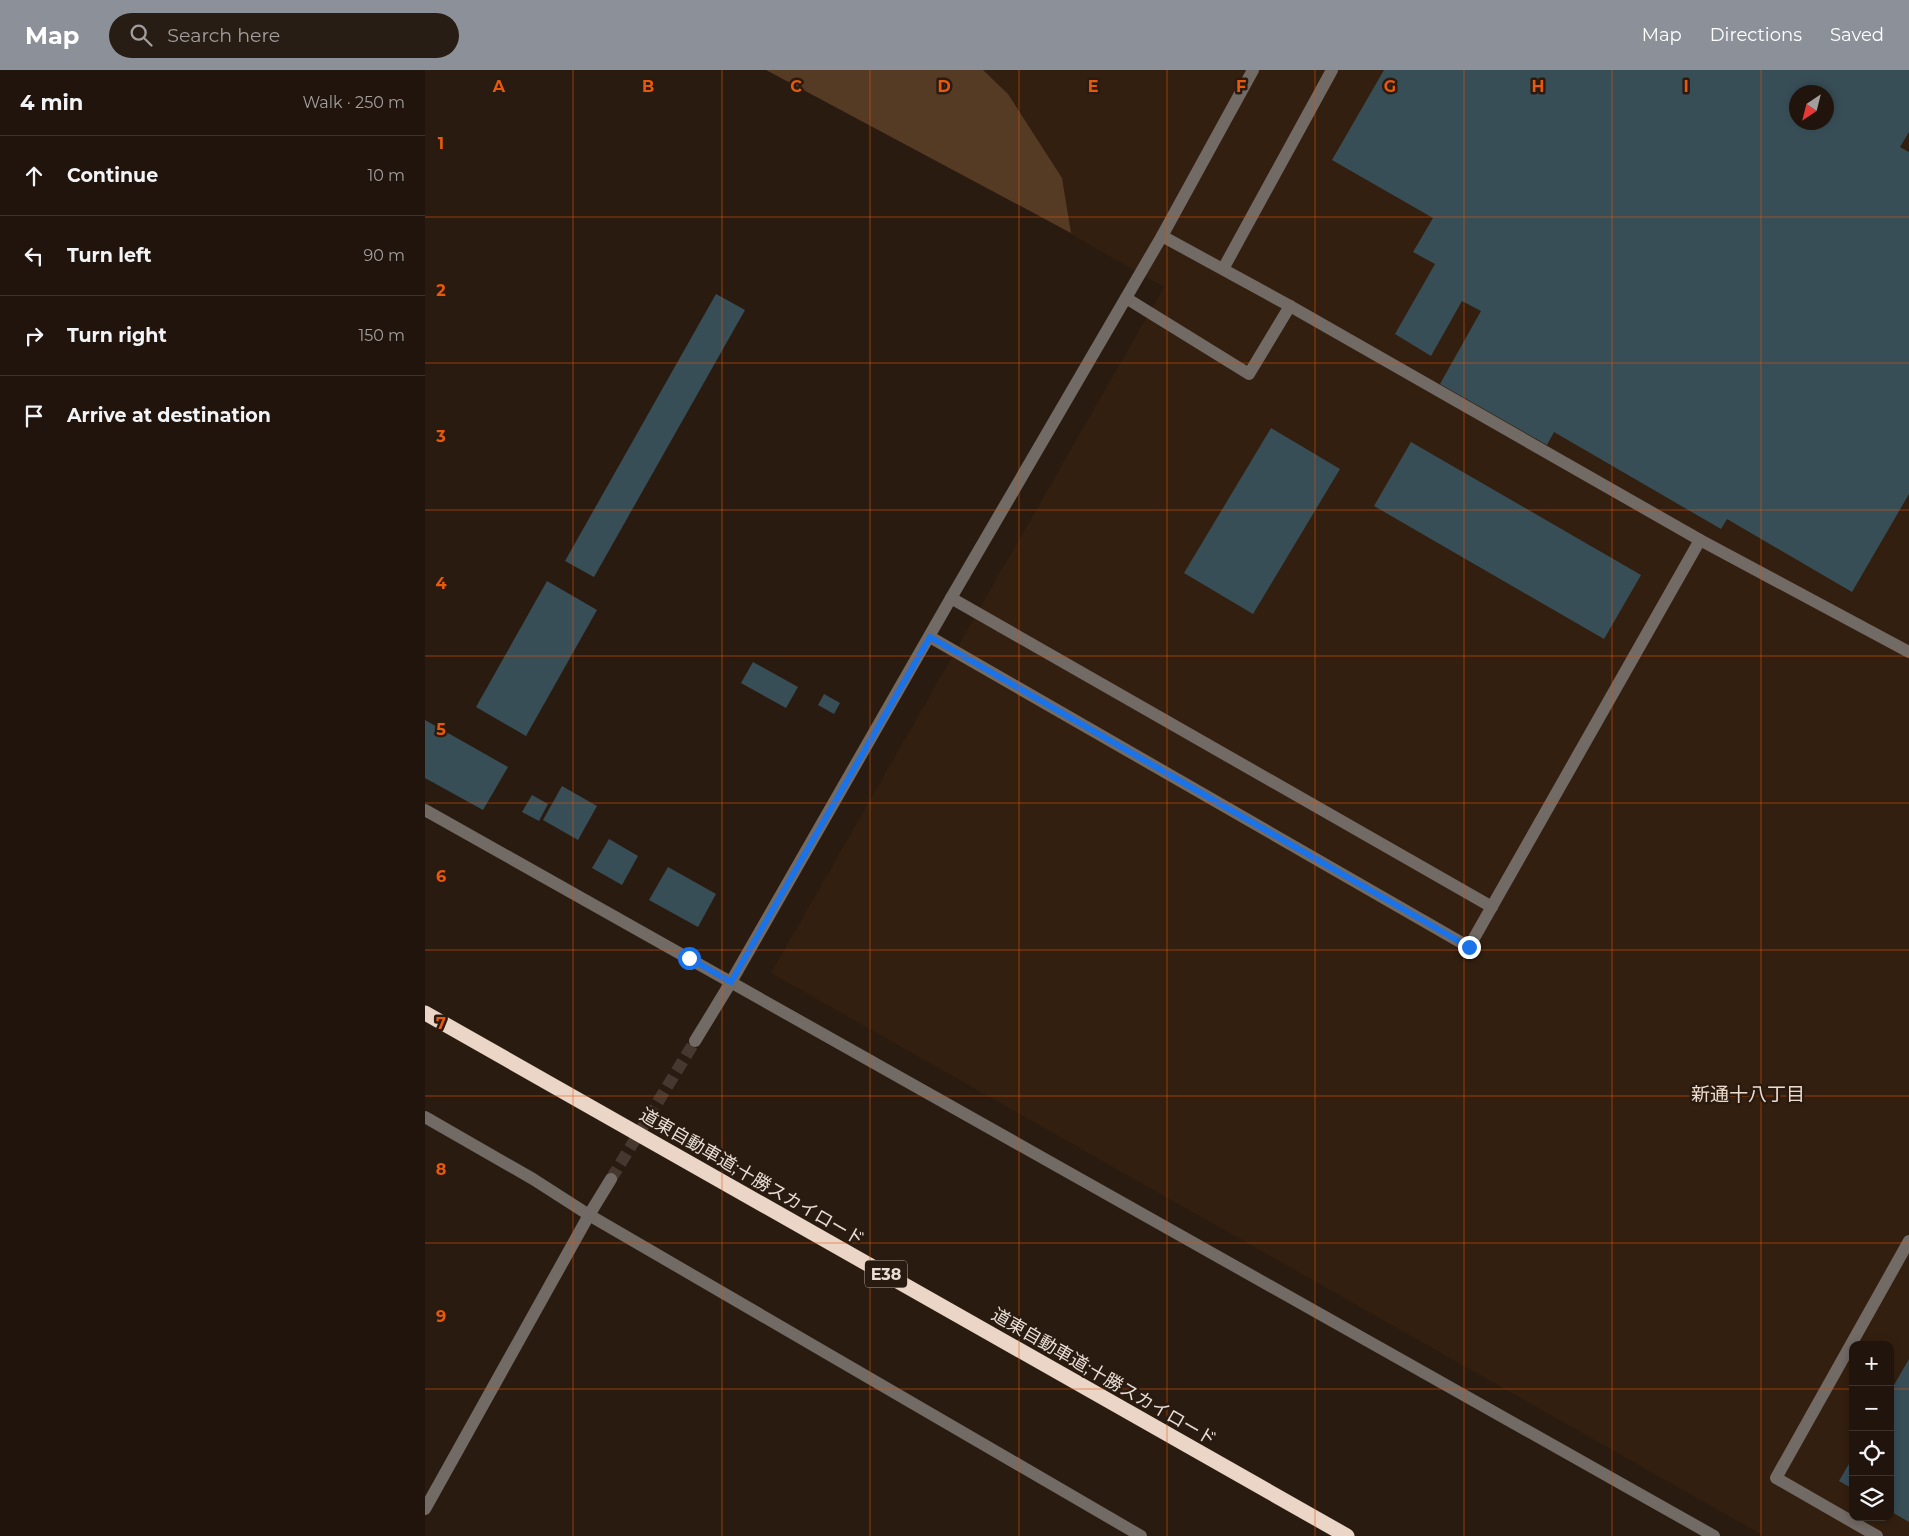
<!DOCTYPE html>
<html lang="en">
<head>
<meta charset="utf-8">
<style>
	body { margin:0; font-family:Montserrat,"Noto Sans JP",sans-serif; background:#281d15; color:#f1f3f6 }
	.controls { position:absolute; right:15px; bottom:15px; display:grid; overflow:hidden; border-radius:10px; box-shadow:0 2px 8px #0003 }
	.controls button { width:45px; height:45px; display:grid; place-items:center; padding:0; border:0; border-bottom:1px solid #3d332d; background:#20140c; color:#f1f3f6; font:25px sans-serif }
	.compass { position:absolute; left:1364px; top:15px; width:45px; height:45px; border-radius:50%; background:#20140c; box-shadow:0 2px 8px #0003; rotate:215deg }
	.stop { position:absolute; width:15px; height:15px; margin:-11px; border:4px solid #1a73e8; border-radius:50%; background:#fff }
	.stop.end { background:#1a73e8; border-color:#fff; box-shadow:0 1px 5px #0008 }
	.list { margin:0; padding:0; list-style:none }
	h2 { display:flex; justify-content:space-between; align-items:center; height:65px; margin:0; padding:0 20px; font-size:21px }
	h2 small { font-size:16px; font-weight:400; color:#a29e9d }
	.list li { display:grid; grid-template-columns:32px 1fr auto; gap:15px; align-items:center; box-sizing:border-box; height:80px; padding:0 20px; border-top:1px solid #3d332d }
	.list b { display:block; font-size:19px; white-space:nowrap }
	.list em { font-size:16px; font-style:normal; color:#a29e9d }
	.icon { flex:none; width:28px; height:28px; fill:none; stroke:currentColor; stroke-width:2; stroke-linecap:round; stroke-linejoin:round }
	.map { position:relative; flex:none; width:1484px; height:1466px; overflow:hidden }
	header { display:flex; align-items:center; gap:30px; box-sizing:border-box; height:70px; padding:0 25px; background:#8c9099; color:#fff }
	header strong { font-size:24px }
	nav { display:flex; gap:28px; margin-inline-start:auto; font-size:18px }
	.search { width:350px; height:45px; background:#281d15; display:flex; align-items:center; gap:12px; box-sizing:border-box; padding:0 18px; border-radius:28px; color:#a29e9d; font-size:19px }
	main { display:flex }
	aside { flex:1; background:#20140c }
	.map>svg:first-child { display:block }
</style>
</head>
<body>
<header>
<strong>Map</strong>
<div class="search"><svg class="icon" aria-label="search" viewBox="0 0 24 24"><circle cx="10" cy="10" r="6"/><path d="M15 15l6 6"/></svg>Search here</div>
<nav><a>Map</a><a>Directions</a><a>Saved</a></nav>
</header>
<main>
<aside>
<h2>4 min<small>Walk · 250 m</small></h2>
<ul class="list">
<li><svg class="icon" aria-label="ahead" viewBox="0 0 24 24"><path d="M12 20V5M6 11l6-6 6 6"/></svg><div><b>Continue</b></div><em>10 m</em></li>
<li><svg class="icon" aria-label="left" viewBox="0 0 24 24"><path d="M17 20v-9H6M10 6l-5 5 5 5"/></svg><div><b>Turn left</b></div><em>90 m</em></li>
<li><svg class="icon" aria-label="right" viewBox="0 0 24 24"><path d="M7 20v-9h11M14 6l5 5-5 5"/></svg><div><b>Turn right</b></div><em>150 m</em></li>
<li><svg class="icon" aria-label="arrive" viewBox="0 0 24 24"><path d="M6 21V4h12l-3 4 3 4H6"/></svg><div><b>Arrive at destination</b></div></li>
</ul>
</aside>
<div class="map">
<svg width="1484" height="1466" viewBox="0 0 1484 1466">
	<rect width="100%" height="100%" fill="#2a1b10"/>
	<path fill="#331f0f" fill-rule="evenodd" d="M358 0H1484V1466H1339L346 903 739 217ZM1372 22H1402V52H1372ZM1428 1275H1465V1447H1428Z"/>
	<polygon fill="#553a24" points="341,0 558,0 583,24 637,108 646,163"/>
	<g fill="#384e57" fill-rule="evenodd">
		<path d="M959 0H1484V62L1475 77 1484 82V424L1427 522 1302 449 1296 459 1129 362 1122 375 1015 314 1056 241 1037 231 1006 286 970 264 1010 194 988 182 1008 148 907 90ZM1372 22H1402V52H1372Z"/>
		<polygon points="291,224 320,240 169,507 140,491"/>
		<polygon points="846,358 915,399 828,544 759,503"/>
		<polygon points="986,372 1216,505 1179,569 949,436"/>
		<polygon points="122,511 172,540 101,666 51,637"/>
		<polygon points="328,592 373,617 361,638 316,613"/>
		<polygon points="399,624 415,633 409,644 393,635"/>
		<polygon points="0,650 83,697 58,740 0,708"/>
		<polygon points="137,716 172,736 153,770 118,750"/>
		<polygon points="107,725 123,734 114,751 97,742"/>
		<polygon points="184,769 213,786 197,815 167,798"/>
		<polygon points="243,797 291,824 273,857 224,830"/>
		<polygon points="1484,1289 1484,1452 1465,1441 1465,1322"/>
		<polygon points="1428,1387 1428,1419 1414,1411"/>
	</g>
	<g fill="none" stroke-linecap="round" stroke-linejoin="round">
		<polyline stroke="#46382e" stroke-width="12" stroke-dasharray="12 6" stroke-linecap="butt" points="186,1109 270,971"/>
		<g stroke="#726a64" stroke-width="12">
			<polyline points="737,166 865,236 1275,470 1484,582"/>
			<polyline points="798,199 907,0"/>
			<polyline points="701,228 824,304 865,236"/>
			<polyline points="526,528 1067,837"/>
			<polyline points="505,567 1044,877 1275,470"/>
			<polyline points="0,740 1289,1466"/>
			<polyline points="270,971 306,912 526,528 737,166 828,0"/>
			<polyline points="0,1047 108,1109 164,1145 716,1466"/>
			<polyline points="0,1439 164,1145 186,1109"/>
			<polyline points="1452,1466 1351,1408 1484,1171"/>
		</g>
		<polyline stroke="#ead5c6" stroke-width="15" points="0,943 922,1466"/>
	</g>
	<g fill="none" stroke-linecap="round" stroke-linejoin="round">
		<polyline stroke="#1a73e8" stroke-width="6" points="264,888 306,912 505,567 1044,877"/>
	</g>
	<path fill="none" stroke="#e8590c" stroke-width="1" stroke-opacity="0.55" d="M148 0V1466M297 0V1466M445 0V1466M594 0V1466M742 0V1466M890 0V1466M1039 0V1466M1187 0V1466M1336 0V1466M0 147H1484M0 293H1484M0 440H1484M0 586H1484M0 733H1484M0 880H1484M0 1026H1484M0 1173H1484M0 1319H1428M1465 1319H1484"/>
	<g text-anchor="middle" stroke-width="5" stroke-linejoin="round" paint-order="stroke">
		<rect fill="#2a1b10" stroke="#afa49b" stroke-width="1" x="440" y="1190.5" width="42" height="27" rx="4"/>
		<g font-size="16" font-weight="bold" fill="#e8ded6">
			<text x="461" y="1210">E38</text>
		</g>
		<g font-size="18" fill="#e8ded6" stroke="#2a1b10">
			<text transform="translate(327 1107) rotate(30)" y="6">道東自動車道;十勝スカイロード</text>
			<text transform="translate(679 1307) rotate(30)" y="6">道東自動車道;十勝スカイロード</text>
		</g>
		<g font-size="19" fill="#efdbcc" stroke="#2a1b10">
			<text x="1323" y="1031">新通十八丁目</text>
		</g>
	</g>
	<g font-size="16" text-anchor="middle" font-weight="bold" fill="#e8590c" stroke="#2a1b10" stroke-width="5" stroke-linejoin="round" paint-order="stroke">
		<text x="74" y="22">A</text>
		<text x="223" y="22">B</text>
		<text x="371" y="22">C</text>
		<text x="519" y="22">D</text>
		<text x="668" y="22">E</text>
		<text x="816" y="22">F</text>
		<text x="965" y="22">G</text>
		<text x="1113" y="22">H</text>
		<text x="1261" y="22">I</text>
		<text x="16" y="79">1</text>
		<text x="16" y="226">2</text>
		<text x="16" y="372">3</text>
		<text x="16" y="519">4</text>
		<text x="16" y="665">5</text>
		<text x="16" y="812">6</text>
		<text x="16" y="959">7</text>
		<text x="16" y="1105">8</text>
		<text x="16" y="1252">9</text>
	</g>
</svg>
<div class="controls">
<button>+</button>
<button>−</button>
<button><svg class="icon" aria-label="locate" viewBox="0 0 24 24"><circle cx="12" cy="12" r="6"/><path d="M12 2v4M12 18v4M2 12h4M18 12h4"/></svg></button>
<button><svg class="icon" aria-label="layers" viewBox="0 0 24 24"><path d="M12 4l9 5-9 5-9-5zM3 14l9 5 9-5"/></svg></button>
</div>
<svg class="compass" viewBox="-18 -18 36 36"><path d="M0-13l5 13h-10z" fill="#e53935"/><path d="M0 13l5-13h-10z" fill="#a29e9d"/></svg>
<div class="stop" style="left:264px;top:888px"></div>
<div class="stop end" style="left:1044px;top:877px"></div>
</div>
</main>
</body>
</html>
